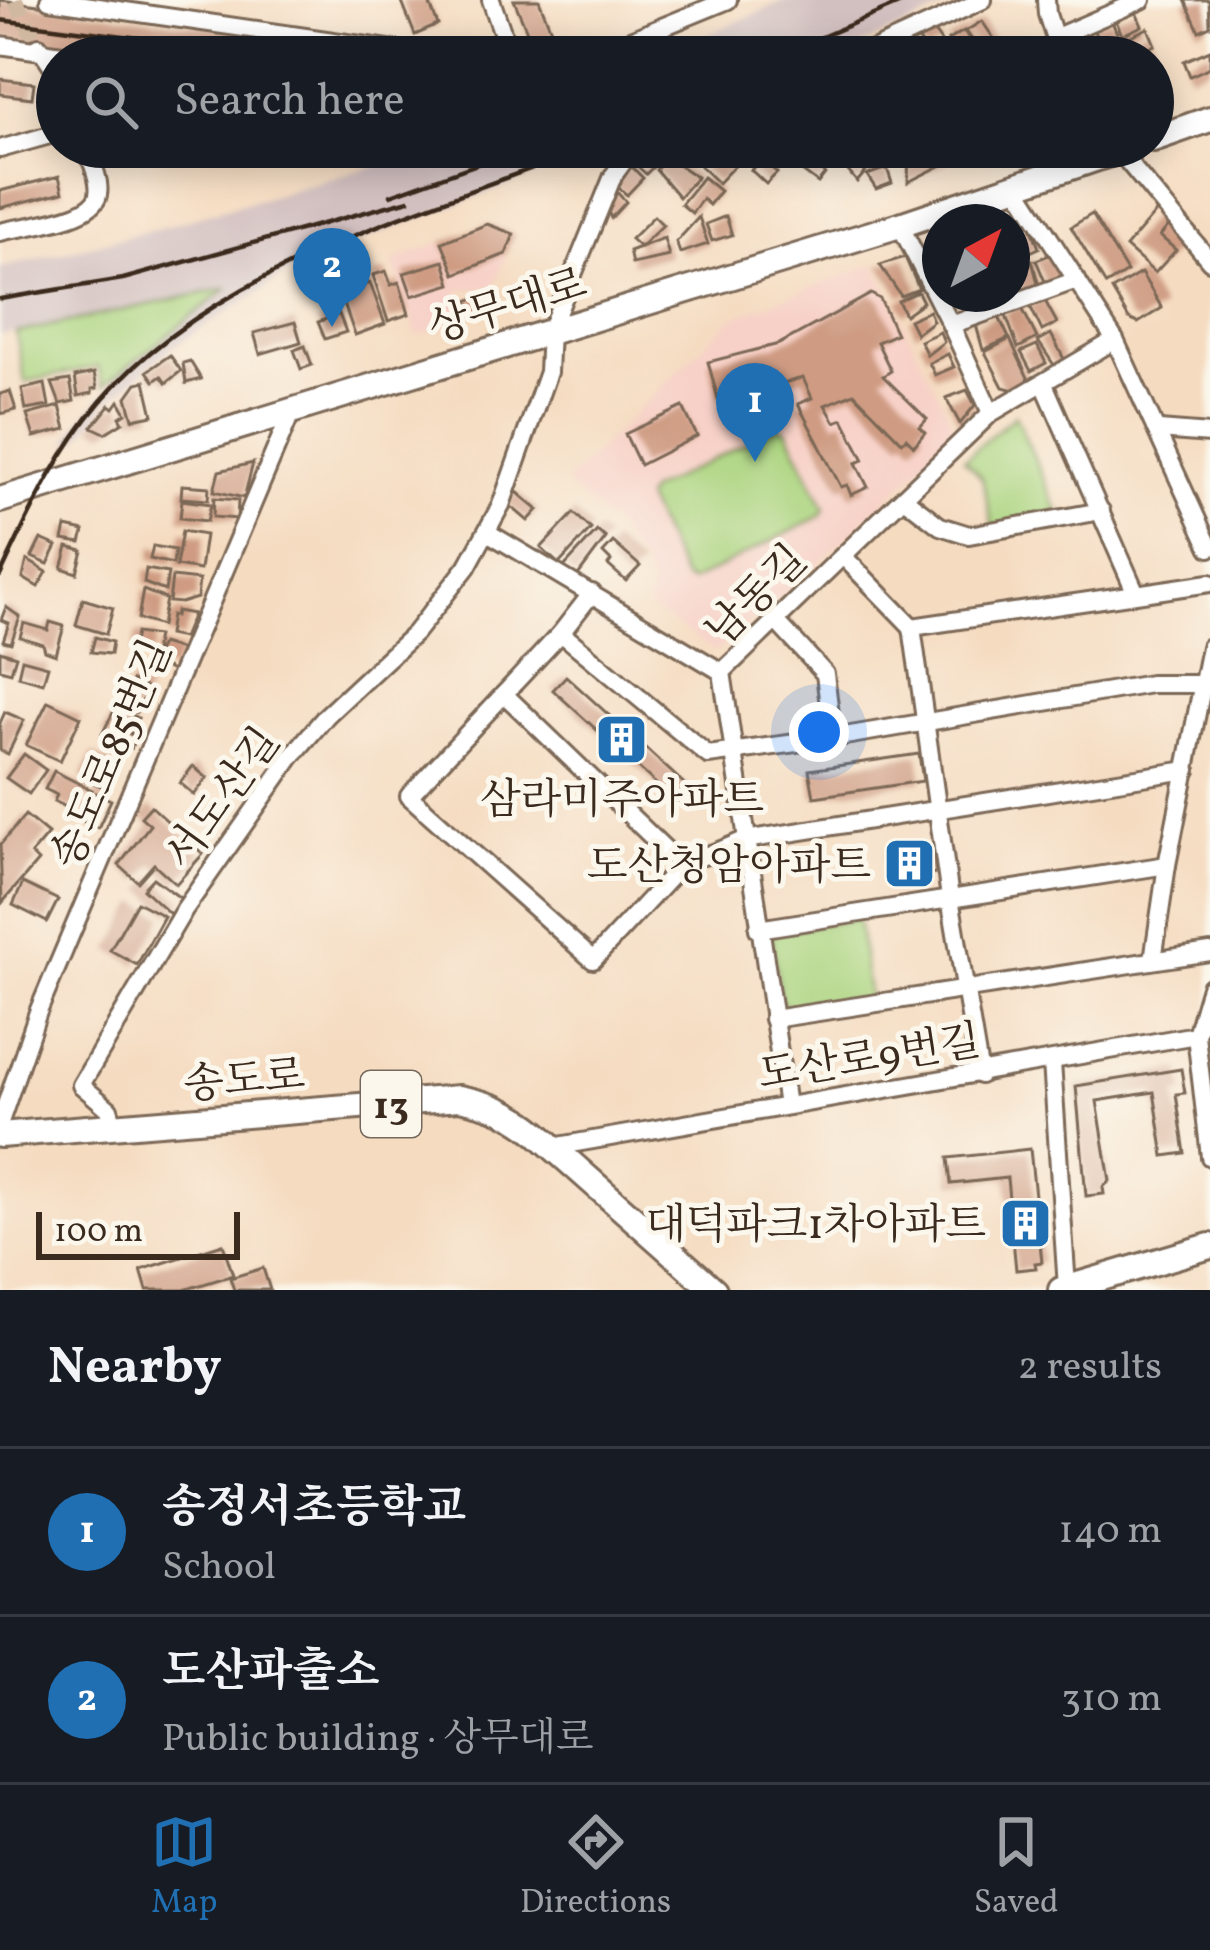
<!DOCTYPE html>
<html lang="en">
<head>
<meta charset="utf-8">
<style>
	body { margin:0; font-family:Vollkorn,"Noto Serif KR",serif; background:#242831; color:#f1f3f6 }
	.compass { position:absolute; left:922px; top:204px; width:108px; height:108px; border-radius:50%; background:#171b24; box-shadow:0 6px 30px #0003; rotate:41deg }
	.scale { position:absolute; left:36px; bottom:30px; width:204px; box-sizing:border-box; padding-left:12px; border:6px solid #3b2a1e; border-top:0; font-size:33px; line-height:42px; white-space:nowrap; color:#3b2a1e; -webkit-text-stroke:9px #fbf7ec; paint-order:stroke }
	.you { position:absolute; left:819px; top:732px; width:42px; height:42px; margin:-30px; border:9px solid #fff; border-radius:50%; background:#1a73e8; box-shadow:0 0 0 18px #1a73e833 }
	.badge { display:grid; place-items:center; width:78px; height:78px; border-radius:50%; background:#1f6fb2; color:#fff; font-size:39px; font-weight:700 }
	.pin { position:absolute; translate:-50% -99px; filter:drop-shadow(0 3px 6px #0008) }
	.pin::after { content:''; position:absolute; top:63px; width:42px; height:36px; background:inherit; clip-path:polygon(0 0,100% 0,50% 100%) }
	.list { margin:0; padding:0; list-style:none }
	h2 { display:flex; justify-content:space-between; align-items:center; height:156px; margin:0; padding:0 48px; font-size:51px }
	h2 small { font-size:39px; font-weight:400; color:#9ea1a6 }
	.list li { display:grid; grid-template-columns:78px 1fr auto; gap:36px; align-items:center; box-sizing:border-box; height:168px; padding:0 48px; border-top:3px solid #363941 }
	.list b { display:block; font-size:45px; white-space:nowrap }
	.list p { margin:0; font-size:39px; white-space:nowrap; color:#9ea1a6 }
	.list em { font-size:39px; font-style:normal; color:#9ea1a6 }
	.icon { flex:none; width:66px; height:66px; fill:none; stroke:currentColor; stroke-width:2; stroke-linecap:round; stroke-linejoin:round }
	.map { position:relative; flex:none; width:1210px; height:1290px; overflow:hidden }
	.search { position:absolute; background:#171b24; box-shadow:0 6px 30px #0003; left:36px; right:36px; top:36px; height:132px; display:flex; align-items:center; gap:30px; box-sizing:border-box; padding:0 42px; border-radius:66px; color:#9ea1a6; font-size:45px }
	.sheet { height:492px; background:#171b24 }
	nav { display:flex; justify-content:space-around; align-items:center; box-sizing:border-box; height:168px; border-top:3px solid #363941; background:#171b24; font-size:33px; color:#9ea1a6 }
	nav a { display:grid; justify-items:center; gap:6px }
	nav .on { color:#1f6fb2 }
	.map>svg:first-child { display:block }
</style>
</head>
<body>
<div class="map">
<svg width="1210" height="1290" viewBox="0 0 1210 1290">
	<rect width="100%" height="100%" fill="#fbf7ec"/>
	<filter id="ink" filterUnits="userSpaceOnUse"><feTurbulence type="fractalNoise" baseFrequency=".00833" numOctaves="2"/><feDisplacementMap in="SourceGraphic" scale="24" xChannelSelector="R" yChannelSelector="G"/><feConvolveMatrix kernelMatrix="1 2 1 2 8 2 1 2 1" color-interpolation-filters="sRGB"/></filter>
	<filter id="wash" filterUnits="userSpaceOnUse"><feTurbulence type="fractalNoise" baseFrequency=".004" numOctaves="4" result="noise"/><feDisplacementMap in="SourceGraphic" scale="48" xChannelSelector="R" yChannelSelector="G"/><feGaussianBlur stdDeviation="2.7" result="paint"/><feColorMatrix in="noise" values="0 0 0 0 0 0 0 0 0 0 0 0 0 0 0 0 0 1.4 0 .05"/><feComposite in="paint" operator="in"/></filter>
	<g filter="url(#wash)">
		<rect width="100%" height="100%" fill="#f5dcc1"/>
		<g fill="#f7d1c7">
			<polygon points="487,224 514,234 494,288 459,290 469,322 416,335 393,261"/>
			<polygon points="875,264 950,417 952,437 828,555 716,652 648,607 651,587 642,565 613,525 565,483 731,318"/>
		</g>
		<g fill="#d2bfc0">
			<polygon points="785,0 966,0 834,57 660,57"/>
			<polygon points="441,147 609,147 308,261 168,350 107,403 80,439 66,444 80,420 137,356 224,289 0,335 0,268 145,232"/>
		</g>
		<g fill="#abd47f" stroke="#737f4e" stroke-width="3">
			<polygon points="228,288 103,386 98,367 25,382 16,333"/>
			<polygon points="1015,415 1059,513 993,527 982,478 964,459"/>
			<polygon points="778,427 787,430 825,508 821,516 691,582 684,579 645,499 649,491"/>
			<polygon points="858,919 869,1000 790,1011 780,999 771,931"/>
		</g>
		<g id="blocks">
			<g fill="#cf9c83">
				<polygon points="0,0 409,54 409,57 146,57 0,37"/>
				<polygon points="401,0 428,0 438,25 415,35"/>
				<polygon points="514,0 539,0 555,40 534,48"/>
				<polygon points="1185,0 1209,0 1210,26 1199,31"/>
				<polygon points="1135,10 1142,26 1122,35 1115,18"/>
				<polygon points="1111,19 1118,36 1099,43 1092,26"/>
				<polygon points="982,21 994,39 979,50 966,31"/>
				<polygon points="1085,26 1096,50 1077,57 1067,34"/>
				<polygon points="1148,28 1155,45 1131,55 1124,39"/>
				<polygon points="933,30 942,43 926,52 918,38"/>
				<polygon points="964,31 976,50 959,57 948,40"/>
				<polygon points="1121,38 1129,57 1106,57 1102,46"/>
				<polygon points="997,41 1007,54 984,57 980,52"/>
				<polygon points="1210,50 1210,67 1190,76 1184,61"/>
				<polygon points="0,79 34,83 32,98 0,94"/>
				<polygon points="909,147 978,147 908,182"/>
				<polygon points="715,149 734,166 718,183 700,166"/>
				<polygon points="651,152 655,165 646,174 633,162"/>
				<polygon points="802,156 825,174 818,183 795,166"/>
				<polygon points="867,156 873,163 857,182 848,171"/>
				<polygon points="667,157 697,177 679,197 656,170"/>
				<polygon points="762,159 777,173 766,184 751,170"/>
				<polygon points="631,166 643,178 627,195 614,184"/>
				<polygon points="887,168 892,183 876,189 867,175"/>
				<polygon points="59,176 63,192 0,208 0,191"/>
				<polygon points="703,177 720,191 709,205 702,199 692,213 681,204"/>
				<polygon points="614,189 626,202 611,218 605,205"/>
				<polygon points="1156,212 1170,224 1160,236 1176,250 1155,273 1126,247"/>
				<polygon points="1092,214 1127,272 1106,285 1071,227"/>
				<polygon points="654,216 663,225 640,247 631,239"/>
				<polygon points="726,216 732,235 712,241 706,224"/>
				<polygon points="699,217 708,244 680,253 676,242"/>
				<polygon points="1030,223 1039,248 1019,257 1012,230"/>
				<polygon points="487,224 514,234 506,254 455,274 442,242"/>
				<polygon points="664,238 669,256 632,264 629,251"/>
				<polygon points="360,248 369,271 346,281 337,258"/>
				<polygon points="1054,253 1064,276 1046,284 1036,260"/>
				<polygon points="905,257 919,289 901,296 880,265"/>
				<polygon points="1032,260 1039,287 1023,291 1016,264"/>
				<polygon points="444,261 451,284 412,296 404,273"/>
				<polygon points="386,271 391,285 399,282 409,314 388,321 373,275"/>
				<polygon points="1141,273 1162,308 1138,323 1129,319 1112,290"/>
				<polygon points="370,283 385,324 355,335 340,293"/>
				<polygon points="918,292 923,302 905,315 898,301"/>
				<polygon points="871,294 880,299 896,334 877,342 891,371 883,376 927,419 920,427 925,432 914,446 906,438 902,442 854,393 825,405 835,422 843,419 864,460 856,463 868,487 851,495 847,485 841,487 798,404 812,398 803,378 718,399 708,362 779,344"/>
				<polygon points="481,295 487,309 474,315 468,301"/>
				<polygon points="1044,299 1057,323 1042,331 1030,306"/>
				<polygon points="1021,306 1037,338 1018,348 1005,313"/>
				<polygon points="929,311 933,321 916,334 909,320"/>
				<polygon points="339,314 346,332 325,339 318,322"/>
				<polygon points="998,315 1009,338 983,350 976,325"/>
				<polygon points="295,322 301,342 260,354 254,333"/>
				<polygon points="940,332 944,342 927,355 920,341"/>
				<polygon points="1051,334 1064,359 1054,365 1038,341"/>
				<polygon points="1010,339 1030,382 1014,390 1003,387 985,352"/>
				<polygon points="1037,345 1046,363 1031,371 1021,352"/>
				<polygon points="305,346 312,365 301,369 294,350"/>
				<polygon points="948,354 954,367 935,375 929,363"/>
				<polygon points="170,355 181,371 166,383 161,376 154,381 147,371"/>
				<polygon points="190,361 201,379 186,383 183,363"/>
				<polygon points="94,373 97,388 92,389 92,393 78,396 75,377"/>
				<polygon points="70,380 74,401 60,404 52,383"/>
				<polygon points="145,381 153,415 133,419 127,397 137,383"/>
				<polygon points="45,384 49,406 26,410 22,389"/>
				<polygon points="967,390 975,405 960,424 946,398"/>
				<polygon points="10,391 16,410 0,414 0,394"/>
				<polygon points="119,401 126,413 120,417 123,422 105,433 92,427 110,405 114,408"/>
				<polygon points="60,406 66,429 34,437 27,415"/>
				<polygon points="683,407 697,436 640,465 625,434"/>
				<polygon points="253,463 244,498 214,491 219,471"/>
				<polygon points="182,485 209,487 208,500 181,498"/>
				<polygon points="517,492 538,510 528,521 508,504"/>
				<polygon points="214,498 238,500 237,519 213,517"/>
				<polygon points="182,500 211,504 207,521 180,518"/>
				<polygon points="574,513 591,529 559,564 541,548"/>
				<polygon points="66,527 84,531 81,543 63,540"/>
				<polygon points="182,531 205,535 200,570 176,566"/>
				<polygon points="597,531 606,538 576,578 564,567"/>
				<polygon points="41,539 57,546 48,564 32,557"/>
				<polygon points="613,542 640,566 626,581 608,565 611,561 603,553"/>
				<polygon points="153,546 175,550 173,564 150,559"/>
				<polygon points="68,547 83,551 77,573 62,568"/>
				<polygon points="27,560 47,572 38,587 23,578"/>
				<polygon points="146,569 168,573 165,591 144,583"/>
				<polygon points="172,577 199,580 197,598 181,603 169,602"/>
				<polygon points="143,590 166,599 161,626 138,619"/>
				<polygon points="83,599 113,608 106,634 76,625"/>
				<polygon points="6,607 20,617 11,643 3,641 9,623 1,620"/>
				<polygon points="176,611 193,614 183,638 168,635 171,615 175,616"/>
				<polygon points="50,622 64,626 56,655 45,651 43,644 20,637 24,623 48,630"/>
				<polygon points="136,633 157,636 154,652 132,652"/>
				<polygon points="95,637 112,642 110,654 91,652"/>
				<polygon points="161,644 182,650 172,671 158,664 161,659 155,656"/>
				<polygon points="0,651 16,656 11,672 0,669"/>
				<polygon points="22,659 48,666 43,683 18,676"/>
				<polygon points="566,676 690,789 677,803 553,690"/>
				<polygon points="132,681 149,689 136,712 121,705"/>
				<polygon points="48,701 81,717 60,761 26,745"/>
				<polygon points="116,707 138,718 130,734 136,737 131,748 102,734"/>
				<polygon points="5,712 24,720 8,754 0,750 0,723"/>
				<polygon points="24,754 46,770 29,794 6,778"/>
				<polygon points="92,754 115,764 101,786 81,777"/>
				<polygon points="919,754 923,781 814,797 809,770"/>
				<polygon points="193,766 207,778 194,795 180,783"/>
				<polygon points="54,771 92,790 80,814 54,801 57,795 45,789"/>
				<polygon points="96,793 111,800 98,828 83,821"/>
				<polygon points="151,806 203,854 176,884 154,864 138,882 119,865 150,825 141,817"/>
				<polygon points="25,815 48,834 31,854 38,861 2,903 0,845"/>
				<polygon points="933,849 936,873 887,879 884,855"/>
				<polygon points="153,878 183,900 170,914 143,889"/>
				<polygon points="23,883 58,900 47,922 13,905"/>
				<polygon points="137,902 164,916 137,965 110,950"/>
				<polygon points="1181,1069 1185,1093 1176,1094 1185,1153 1164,1156 1154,1092 1097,1101 1110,1181 1103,1187 1104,1194 1086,1196 1076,1086"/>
				<polygon points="1030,1149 1042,1262 1035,1263 1036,1268 1016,1270 1007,1178 951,1184 948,1158"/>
				<polygon points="223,1244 233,1275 184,1290 147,1290 141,1270"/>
				<polygon points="263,1268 270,1290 234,1290 230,1278"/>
			</g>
		</g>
	</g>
	<g filter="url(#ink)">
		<use href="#blocks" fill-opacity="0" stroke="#7c6857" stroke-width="3"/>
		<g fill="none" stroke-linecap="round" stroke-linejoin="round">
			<polyline stroke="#d0b8a0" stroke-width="16" stroke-dasharray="16 8" stroke-linecap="butt" points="15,0 38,45"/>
			<defs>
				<g id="minor">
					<polyline points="49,0 444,57"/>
					<polyline points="491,0 506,43"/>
					<polyline points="1046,0 1047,14 1061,57"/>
					<polyline points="1054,38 1142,0"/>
					<polyline points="0,45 83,57"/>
					<polyline points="39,46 57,73"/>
					<polyline points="589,57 728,0"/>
					<polyline points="858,57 983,0"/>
					<polyline points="0,149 57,133"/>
					<polyline points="1119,151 1210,261"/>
					<polyline points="1016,186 1115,340 1210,548"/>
					<polyline points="900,225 951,325 1077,280"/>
					<path d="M0 232C23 226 93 220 98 195 101 180 91 161 86 147"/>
					<polyline points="951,325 991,413"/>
					<polyline points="1044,384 1135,591"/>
					<polyline points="1159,430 1210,434"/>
					<polyline points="905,499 940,526 969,535 1101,511"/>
					<polyline points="487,532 722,672"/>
					<polyline points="844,557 912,627"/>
					<polyline points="592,593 561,633 409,796 593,960 687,859"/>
					<polyline points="776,621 825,674 833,738"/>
					<polyline points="561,633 708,755 833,738 1151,684 1202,684"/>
					<path d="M504 694 672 856C699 863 720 850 745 840L1187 770"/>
					<polyline points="758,929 1167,865"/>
					<polyline points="1153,960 1167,865 1210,647"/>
					<polyline points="1210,987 1196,1035 1210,1157"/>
					<polyline points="773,1019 1210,952"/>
					<polyline points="1052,1062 1067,1288"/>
					<polyline points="980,1075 950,898 912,627 1210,583"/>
					<polyline points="787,1106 722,672 991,413 1115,340"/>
					<polyline points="0,1122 38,1012 291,413"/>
					<polyline points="115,1128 109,1109 81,1085 184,910 292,756 327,715 415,633 467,567 501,505 548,372 550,331 613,176 629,154 644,147"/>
					<polyline points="553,1147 1196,1035"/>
				</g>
				<g id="secondary">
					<polyline points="1153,139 1210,119"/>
					<polyline points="0,500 900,225 1130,147"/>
				</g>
				<g id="primary">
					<path d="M0 1135 459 1098C491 1104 512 1113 538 1134L714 1290"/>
					<polyline points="1061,1290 1210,1246"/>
				</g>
			</defs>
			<use href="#minor" stroke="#7c6857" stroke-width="22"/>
			<use href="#secondary" stroke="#7c6857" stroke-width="30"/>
			<use href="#primary" stroke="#7c6857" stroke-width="30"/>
			<use href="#minor" stroke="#fff" stroke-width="16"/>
			<use href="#secondary" stroke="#fff" stroke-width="24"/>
			<use href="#primary" stroke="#fff" stroke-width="24"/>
			<g stroke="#3b2a1e" stroke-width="4.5">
				<polyline points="0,20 287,57"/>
				<polyline points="775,57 908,0"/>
				<polyline points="391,195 525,147"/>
				<polyline points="0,299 123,279 409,200"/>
				<path d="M0 576C29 515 56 454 100 402 213 268 430 208 590 147"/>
			</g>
		</g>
	</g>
	<defs>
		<symbol id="building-square" viewBox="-11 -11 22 22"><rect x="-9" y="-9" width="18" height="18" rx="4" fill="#1f6fb2" stroke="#fbf7ec"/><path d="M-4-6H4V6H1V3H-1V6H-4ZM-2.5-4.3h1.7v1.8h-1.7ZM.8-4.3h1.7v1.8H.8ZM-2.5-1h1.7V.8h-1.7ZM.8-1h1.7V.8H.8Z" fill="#fff"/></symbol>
	</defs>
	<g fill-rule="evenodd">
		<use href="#building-square" x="592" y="710" width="59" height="59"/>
		<use href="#building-square" x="880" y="834" width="59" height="59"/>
		<use href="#building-square" x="996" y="1194" width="59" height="59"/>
	</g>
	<g text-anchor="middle" stroke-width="10" stroke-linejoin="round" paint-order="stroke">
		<rect fill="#fbf7ec" stroke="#75685c" stroke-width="3" x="361" y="1071" width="60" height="66" rx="9"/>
		<g font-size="39" font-weight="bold" fill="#3b2a1e">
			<text x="391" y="1118">13</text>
		</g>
		<g font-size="42" fill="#3b2a1e" stroke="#fbf7ec">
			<text transform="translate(507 304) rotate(-17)" y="15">상무대로</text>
			<text transform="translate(755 594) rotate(-45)" y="15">남동길</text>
			<text transform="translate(110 753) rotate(-67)" y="15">송도로85번길</text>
			<text transform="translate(221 797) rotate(-54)" y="15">서도산길</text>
			<text transform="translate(869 1056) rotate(-9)" y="15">도산로9번길</text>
			<text transform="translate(244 1078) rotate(-5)" y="15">송도로</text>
		</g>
		<g font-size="42" fill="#3b2a1e" stroke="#fbf7ec" text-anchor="end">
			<text x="622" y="813" text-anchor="middle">삼라미주아파트</text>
			<text x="871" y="879">도산청암아파트</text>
			<text x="986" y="1238">대덕파크1차아파트</text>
		</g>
	</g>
</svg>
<svg class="compass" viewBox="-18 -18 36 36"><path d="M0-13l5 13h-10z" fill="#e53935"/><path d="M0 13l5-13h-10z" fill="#9ea1a6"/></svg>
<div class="scale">100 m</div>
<div class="you"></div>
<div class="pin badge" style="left:755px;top:462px">1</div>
<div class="pin badge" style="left:332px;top:327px">2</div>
<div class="search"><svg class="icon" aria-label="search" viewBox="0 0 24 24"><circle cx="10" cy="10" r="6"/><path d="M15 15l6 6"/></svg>Search here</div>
</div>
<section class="sheet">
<h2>Nearby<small>2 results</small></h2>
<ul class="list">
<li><span class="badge">1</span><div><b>송정서초등학교</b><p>School</p></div><em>140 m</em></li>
<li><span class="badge">2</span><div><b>도산파출소</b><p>Public building · 상무대로</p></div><em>310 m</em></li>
</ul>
</section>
<nav>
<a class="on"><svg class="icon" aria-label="map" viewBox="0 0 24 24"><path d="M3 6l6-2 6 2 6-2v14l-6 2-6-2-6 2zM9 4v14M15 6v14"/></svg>Map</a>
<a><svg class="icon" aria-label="directions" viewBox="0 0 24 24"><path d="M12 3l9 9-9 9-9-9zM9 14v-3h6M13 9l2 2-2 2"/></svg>Directions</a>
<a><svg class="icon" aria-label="saved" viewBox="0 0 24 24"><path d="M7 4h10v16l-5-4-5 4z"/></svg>Saved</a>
</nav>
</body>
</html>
